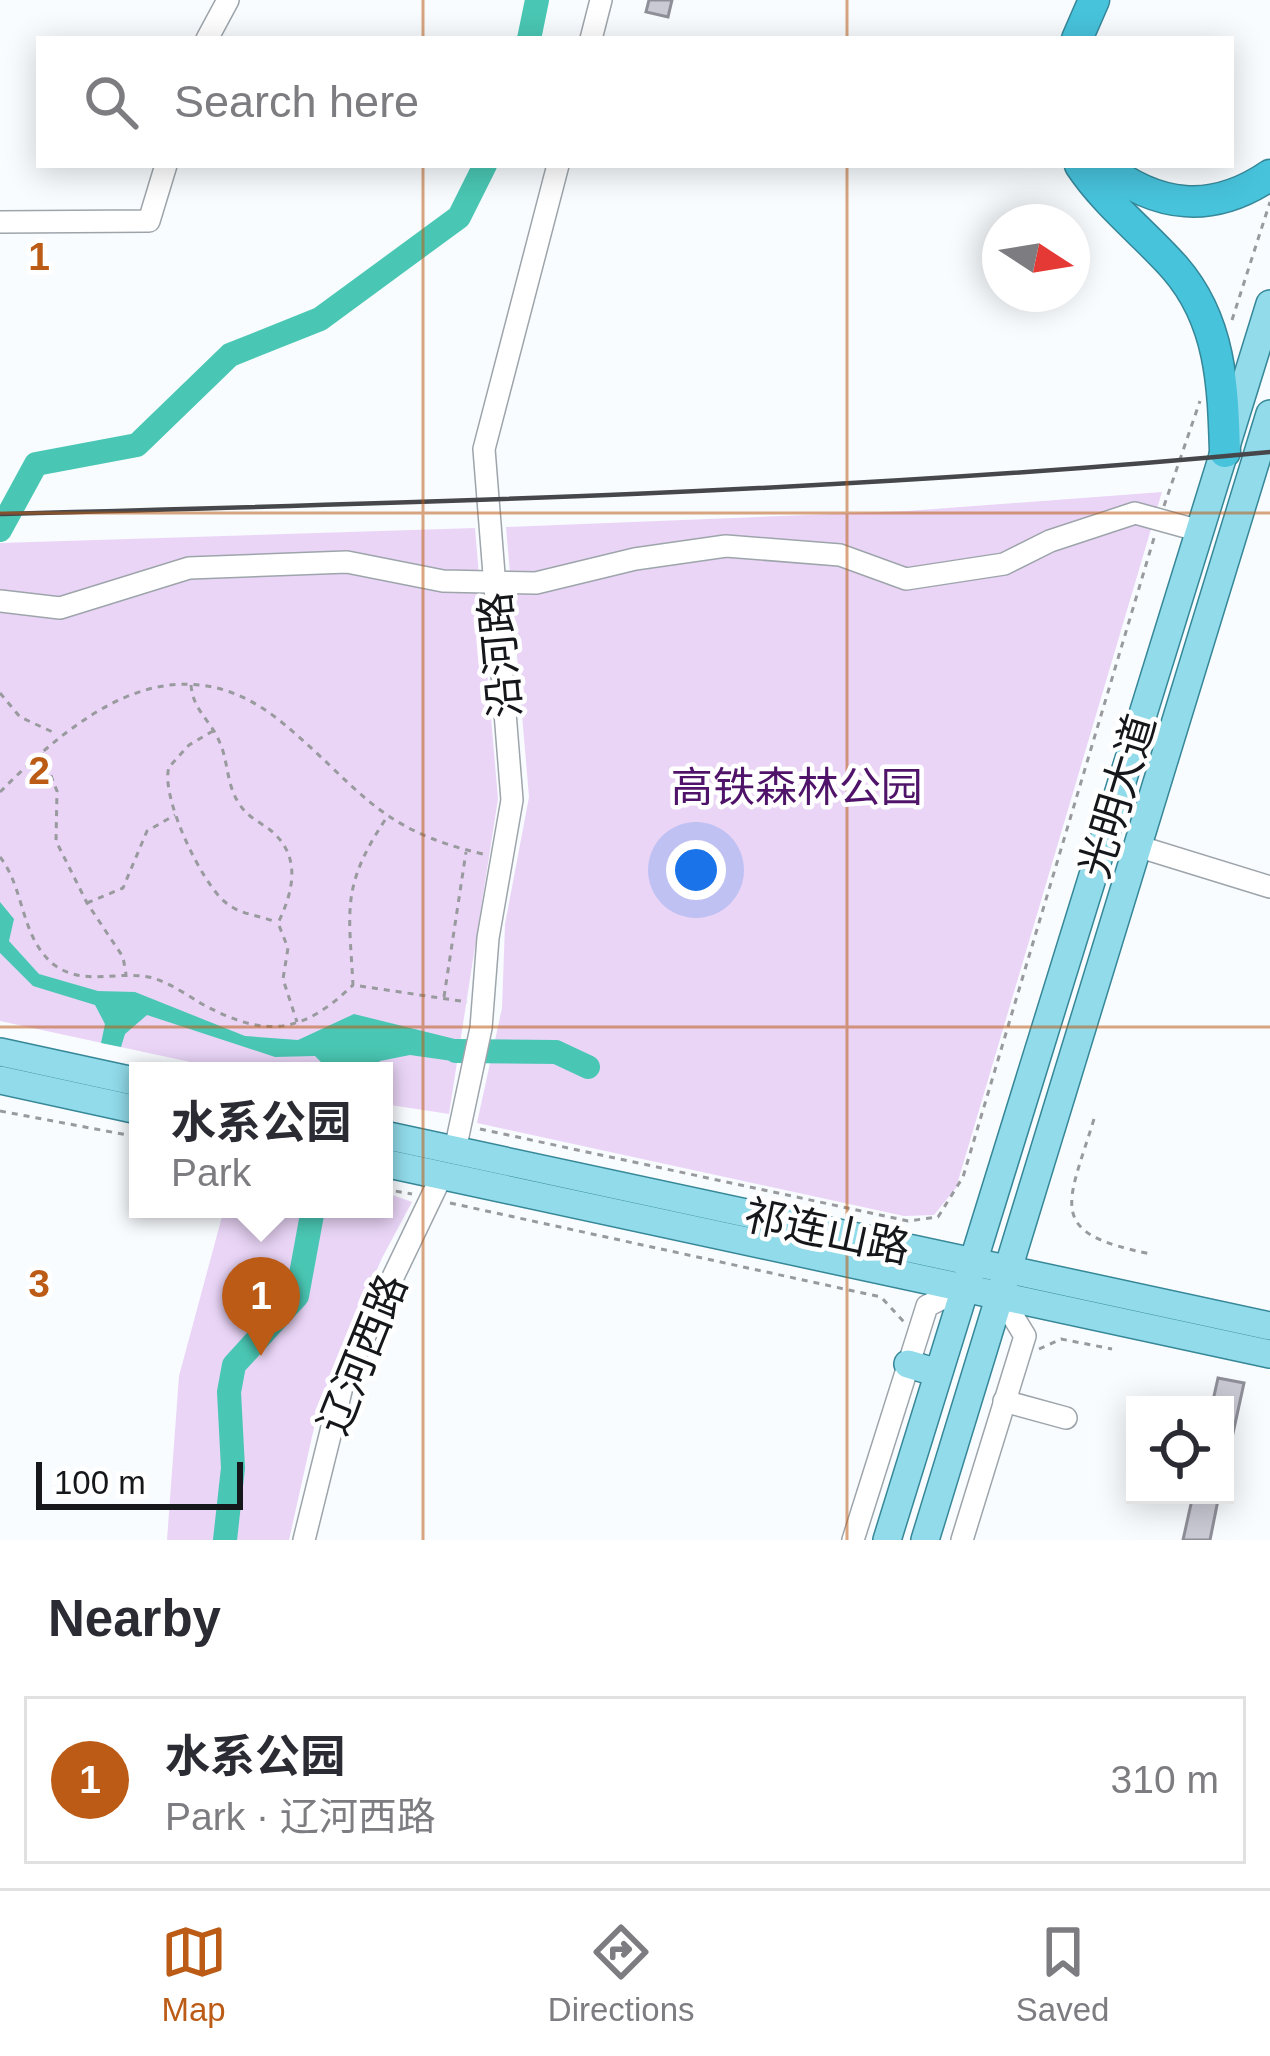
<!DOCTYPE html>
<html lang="en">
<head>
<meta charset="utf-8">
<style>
	body { margin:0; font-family:Helvetica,"Noto Sans SC",sans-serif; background:#f2f2f3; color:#2b2b33 }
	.controls { position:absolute; right:36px; bottom:36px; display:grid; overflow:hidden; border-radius:0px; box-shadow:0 6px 30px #0003 }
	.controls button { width:108px; height:108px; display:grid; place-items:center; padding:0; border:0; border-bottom:3px solid #e1e1e2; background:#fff; color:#2b2b33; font:60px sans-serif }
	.compass { position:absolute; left:982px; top:204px; width:108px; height:108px; border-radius:50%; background:#fff; box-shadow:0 6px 30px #0003; rotate:102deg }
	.scale { position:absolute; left:36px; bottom:30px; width:207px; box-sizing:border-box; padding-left:12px; border:6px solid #15171a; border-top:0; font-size:33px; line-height:42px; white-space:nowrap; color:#15171a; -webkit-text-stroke:9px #fff; paint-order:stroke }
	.you { position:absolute; left:696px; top:870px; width:42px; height:42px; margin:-30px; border:9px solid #fff; border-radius:50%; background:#1a73e8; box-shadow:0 0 0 18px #1a73e833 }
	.badge { display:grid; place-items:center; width:78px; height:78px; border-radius:50%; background:#bb5b15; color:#fff; font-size:39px; font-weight:700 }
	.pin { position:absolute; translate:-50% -99px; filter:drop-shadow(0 3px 6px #0008) }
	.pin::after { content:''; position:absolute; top:63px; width:42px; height:36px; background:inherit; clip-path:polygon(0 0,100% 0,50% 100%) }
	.popup { position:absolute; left:129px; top:1062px; width:264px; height:156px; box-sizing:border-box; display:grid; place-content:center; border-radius:0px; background:#fff; filter:drop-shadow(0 3px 9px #0005); font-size:39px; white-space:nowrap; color:#7c7c81 }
	.popup b { font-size:45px; color:#2b2b33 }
	.popup::after { content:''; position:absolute; left:50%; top:100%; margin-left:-24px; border:24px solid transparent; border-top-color:#fff }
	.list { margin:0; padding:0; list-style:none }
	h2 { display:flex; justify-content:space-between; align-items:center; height:156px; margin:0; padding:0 48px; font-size:51px }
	h2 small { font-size:39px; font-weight:400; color:#7c7c81 }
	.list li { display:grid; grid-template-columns:78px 1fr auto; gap:36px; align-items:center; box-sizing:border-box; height:168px; margin:0 24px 24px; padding:0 24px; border:3px solid #e1e1e2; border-radius:0px }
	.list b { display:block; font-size:45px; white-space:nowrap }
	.list p { margin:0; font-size:39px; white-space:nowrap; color:#7c7c81 }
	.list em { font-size:39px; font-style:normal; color:#7c7c81 }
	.icon { flex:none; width:66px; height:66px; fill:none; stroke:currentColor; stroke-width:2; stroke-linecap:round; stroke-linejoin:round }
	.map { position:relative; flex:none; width:1270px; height:1540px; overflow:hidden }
	.search { position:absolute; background:#fff; box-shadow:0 6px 30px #0003; left:36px; right:36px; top:36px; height:132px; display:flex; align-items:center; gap:30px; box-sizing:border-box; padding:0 42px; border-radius:0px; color:#7c7c81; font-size:45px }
	.sheet { height:348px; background:#fff }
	nav { display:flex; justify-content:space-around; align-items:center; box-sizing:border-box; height:168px; border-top:3px solid #e1e1e2; background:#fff; font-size:33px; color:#7c7c81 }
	nav a { display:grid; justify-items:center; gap:6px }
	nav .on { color:#bb5b15 }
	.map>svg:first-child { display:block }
</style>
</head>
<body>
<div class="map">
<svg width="1270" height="1540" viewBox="0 0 1270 1540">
	<rect width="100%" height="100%" fill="#f9fcff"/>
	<g fill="#ead5f7">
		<polygon points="1162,492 956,1188 934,1215 904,1216 477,1123 502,1008 505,924 529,797 506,527 907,511"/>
		<polygon points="475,528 498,799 449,1114 384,1104 384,1071 232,1071 0,1021 0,543"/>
		<polygon points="384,1192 412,1202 382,1258 320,1401 289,1540 167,1540 179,1376 224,1209 384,1209"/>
	</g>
	<polygon fill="#4ac7b4" points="0,902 14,919 9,941 39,974 98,991 135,992 245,1036 298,1040 354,1014 463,1041 459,1062 410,1055 380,1061 372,1071 330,1071 315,1056 275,1057 147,1015 125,1034 121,1047 101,1043 105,1024 95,1005 33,986 0,953"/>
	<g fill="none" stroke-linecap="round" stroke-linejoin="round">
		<g stroke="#4ac7b4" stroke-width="24">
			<polyline points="529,39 537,0"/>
			<polyline points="0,530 36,464 137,445 230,355 320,319 459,217 485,165"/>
			<polyline points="456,1051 556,1052 588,1067"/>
			<polyline points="225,1540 233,1468 229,1392 234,1365 297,1296 313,1209"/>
		</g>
	</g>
	<g fill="#c9cad4" stroke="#8e8f98" stroke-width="3">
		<polygon points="649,0 672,0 668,17 646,12"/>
		<polygon points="1218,1378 1244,1383 1230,1447 1225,1446 1225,1405 1212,1405"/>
		<polygon points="1193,1495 1219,1495 1210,1540 1183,1540"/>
	</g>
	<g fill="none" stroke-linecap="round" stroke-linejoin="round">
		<defs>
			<g id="minor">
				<polyline points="207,39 228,0"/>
				<polyline points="591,39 601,0"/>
				<polyline points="0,222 149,221 166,165"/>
				<polyline points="0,601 60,608 189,568 347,562 443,581 536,583 635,559 726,546 840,555 906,579 1004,564 1050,541 1135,513 1200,531"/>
				<polyline points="1137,846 1270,887"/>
				<polyline points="455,1150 481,1028 488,938 512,800 484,449 558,165"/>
				<polyline points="1004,1401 1066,1418"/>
				<polyline points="304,1540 344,1379 442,1175"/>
				<polyline points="853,1540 927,1306 963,1288"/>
				<polyline points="962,1540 1025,1336 1000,1295"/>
			</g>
			<g id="major">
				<polyline points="0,1052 138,1082"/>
				<polyline points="0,1080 138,1110"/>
				<polyline points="384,1135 1270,1326"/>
				<polyline points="384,1163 1270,1354"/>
				<polyline points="908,1364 938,1373"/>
				<polyline points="887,1540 1270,304"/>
				<polyline points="925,1540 1270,414"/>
			</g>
			<g id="highway">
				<polyline points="1077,39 1094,0"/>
				<path d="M1080 165C1106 204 1144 233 1175 268 1221 321 1223 385 1225 452"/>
				<path d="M1103 165C1157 209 1213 214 1270 175"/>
			</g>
		</defs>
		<use href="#minor" stroke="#9da5ab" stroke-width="24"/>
		<use href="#major" stroke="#368798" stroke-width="30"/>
		<use href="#highway" stroke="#368798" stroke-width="33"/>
		<g stroke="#989a9d" stroke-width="3" stroke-dasharray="6 6" stroke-linecap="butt">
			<polyline points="1232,320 1270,202"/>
			<polyline points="1164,506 1200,401"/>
			<path d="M191 685C193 711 211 720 220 743 229 764 226 785 240 805 247 816 259 822 269 829 302 855 294 890 278 923L288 948 283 979 297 1022"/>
			<polyline points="0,693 20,717 57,734"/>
			<path d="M213 731 189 745 169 767C160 796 201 882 225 902 240 915 259 915 276 922"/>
			<polyline points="42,753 57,791 56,841 87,903 123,957 126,974"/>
			<path d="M0 792C76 716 173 636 279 720 358 784 373 829 483 854"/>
			<path d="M385 820C341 887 349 909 353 985L467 1002"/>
			<path d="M0 857C25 889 20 936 53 964 84 988 119 969 153 978 170 983 187 995 202 1004 265 1038 301 1035 353 985"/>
			<polyline points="87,903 123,888 147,831 175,815"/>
			<polyline points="444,997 466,852"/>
			<polyline points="0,1111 138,1137"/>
			<path d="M1094 1119C1067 1207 1045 1233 1151 1254"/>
			<polyline points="480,1129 908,1221 938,1217 963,1177 1154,538"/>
			<polyline points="384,1189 412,1194"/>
			<polyline points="450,1203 881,1297 904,1322"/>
			<polyline points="1039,1349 1061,1339 1112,1349"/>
		</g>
		<use href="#minor" stroke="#fff" stroke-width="21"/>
		<use href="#major" stroke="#91dbea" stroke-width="27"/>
		<use href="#highway" stroke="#47c3dc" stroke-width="30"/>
		<path stroke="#45474a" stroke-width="4.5" d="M0 514C423 503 849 492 1270 452"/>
	</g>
	<path fill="none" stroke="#bb5b15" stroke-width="3" stroke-opacity="0.55" d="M423 0V39M847 0V39M423 165V1540M847 165V1540M0 513H1270M0 1027H1270"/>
	<g text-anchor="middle" stroke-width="9" stroke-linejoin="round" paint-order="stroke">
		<g font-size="42" fill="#15171a" stroke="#fff">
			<text transform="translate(500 655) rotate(-95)" y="15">沿河路</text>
			<text transform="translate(1117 796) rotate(-73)" y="15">光明大道</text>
			<text transform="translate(827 1231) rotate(12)" y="15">祁连山路</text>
			<text transform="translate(362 1354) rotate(-68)" y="15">辽河西路</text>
		</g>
		<g font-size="42" fill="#4f136a" stroke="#fff">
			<text x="797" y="802">高铁森林公园</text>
		</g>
	</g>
	<g font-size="39" text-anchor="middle" font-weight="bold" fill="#bb5b15" stroke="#fff" stroke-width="9" stroke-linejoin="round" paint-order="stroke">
		<text x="39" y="270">1</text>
		<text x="39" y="784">2</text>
		<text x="39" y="1297">3</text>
	</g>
</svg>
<div class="controls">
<button><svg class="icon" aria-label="locate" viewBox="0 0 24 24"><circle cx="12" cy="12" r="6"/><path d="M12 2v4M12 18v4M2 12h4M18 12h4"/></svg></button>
</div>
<svg class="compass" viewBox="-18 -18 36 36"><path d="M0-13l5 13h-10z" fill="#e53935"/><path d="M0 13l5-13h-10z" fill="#7c7c81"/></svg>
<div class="scale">100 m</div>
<div class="you"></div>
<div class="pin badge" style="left:261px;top:1356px">1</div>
<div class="popup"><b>水系公园</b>Park</div>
<div class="search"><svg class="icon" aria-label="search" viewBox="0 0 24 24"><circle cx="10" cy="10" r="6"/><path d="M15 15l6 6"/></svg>Search here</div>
</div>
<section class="sheet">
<h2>Nearby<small></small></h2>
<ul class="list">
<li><span class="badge">1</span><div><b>水系公园</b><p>Park · 辽河西路</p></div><em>310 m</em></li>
</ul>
</section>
<nav>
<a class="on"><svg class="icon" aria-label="map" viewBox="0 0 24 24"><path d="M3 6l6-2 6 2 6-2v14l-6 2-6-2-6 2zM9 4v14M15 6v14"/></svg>Map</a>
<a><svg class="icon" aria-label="directions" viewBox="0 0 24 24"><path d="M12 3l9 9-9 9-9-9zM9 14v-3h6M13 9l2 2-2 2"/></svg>Directions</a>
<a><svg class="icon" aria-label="saved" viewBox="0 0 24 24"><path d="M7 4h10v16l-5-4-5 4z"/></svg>Saved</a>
</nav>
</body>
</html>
